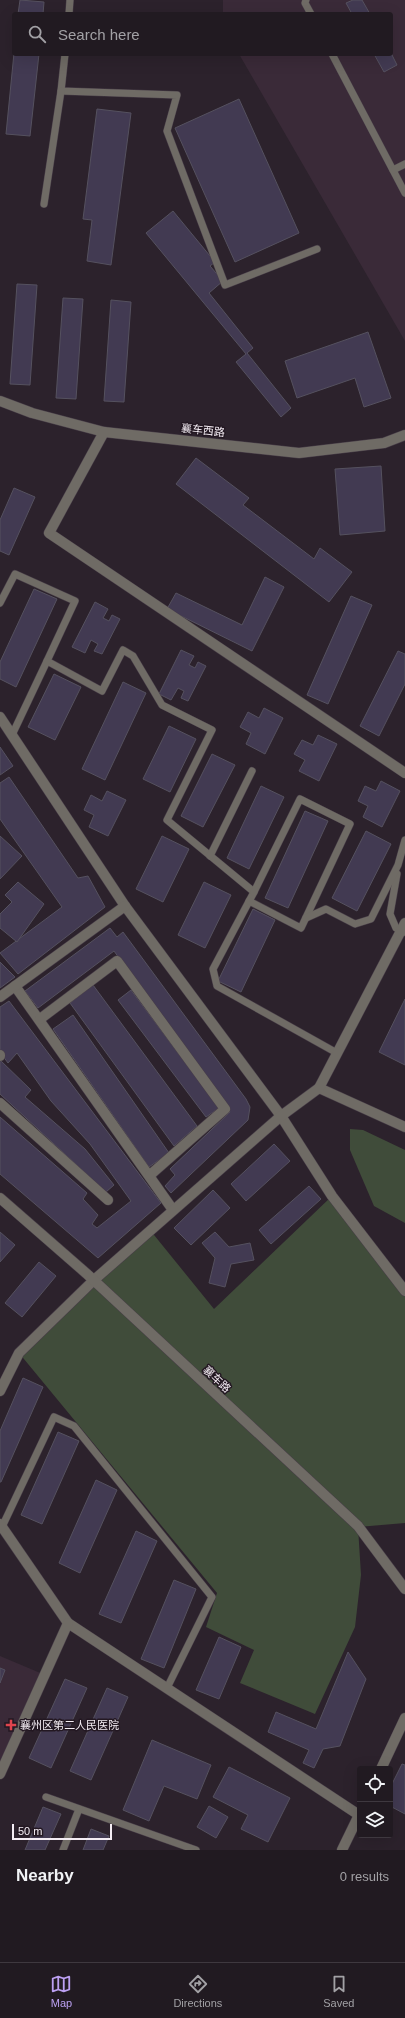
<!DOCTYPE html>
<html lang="en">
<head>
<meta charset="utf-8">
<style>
	body { margin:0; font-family:Helvetica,"Noto Sans SC",sans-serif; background:#29232a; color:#f1f3f6 }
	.controls { position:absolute; right:12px; bottom:12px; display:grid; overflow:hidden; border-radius:4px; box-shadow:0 4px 16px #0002 }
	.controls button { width:36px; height:36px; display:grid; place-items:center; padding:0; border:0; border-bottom:1px solid #3e383f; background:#211a21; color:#f1f3f6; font:20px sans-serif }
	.scale { position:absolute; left:12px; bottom:10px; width:100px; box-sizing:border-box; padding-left:4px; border:2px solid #f3ecf3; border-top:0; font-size:11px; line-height:14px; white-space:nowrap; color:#f3ecf3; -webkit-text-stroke:3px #231822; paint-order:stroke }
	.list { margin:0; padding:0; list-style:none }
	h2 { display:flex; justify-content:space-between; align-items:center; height:52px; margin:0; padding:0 16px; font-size:17px }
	h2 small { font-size:13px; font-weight:400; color:#a2a1a5 }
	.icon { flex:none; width:22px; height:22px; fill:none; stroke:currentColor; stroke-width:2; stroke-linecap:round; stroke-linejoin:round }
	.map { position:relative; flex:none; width:405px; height:1850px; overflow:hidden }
	.search { position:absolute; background:#211a21; box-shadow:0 4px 16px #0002; left:12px; right:12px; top:12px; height:44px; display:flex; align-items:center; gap:10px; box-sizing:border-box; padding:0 14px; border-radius:4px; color:#a2a1a5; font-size:15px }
	.sheet { height:112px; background:#211a21 }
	nav { display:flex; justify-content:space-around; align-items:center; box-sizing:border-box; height:56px; border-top:1px solid #3e383f; background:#211a21; font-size:11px; color:#a2a1a5 }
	nav a { display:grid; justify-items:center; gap:2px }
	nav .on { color:#bca0f2 }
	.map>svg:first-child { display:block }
</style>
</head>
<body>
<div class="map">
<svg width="405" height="1850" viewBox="0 0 405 1850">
	<rect width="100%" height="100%" fill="#2c222c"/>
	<g fill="#3a2a38">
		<polygon points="223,0 405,0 405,341 239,54 391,54 391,14 223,14"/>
		<polygon points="0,1656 45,1675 0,1774"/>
	</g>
	<g fill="#404c3a">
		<polygon points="350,1129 363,1130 405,1150 405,1223 374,1206 350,1150"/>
		<polygon points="332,1196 405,1291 405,1523 358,1527 361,1575 355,1627 315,1714 240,1683 254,1650 206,1627 217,1593 19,1353 150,1230 214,1309"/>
	</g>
	<g fill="#423a52" stroke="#55515f">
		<polygon points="20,0 44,2 43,14 18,14"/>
		<polygon points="353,0 362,0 370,14 352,14 346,3"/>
		<polygon points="14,53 39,54 30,136 6,134"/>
		<polygon points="391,53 397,65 384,72 374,54"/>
		<polygon points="239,99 299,233 235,262 175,128"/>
		<polygon points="97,109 131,113 111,265 87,261 92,220 83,219"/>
		<polygon points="173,211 215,262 210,266 223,281 209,293 253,348 247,353 291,408 281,417 236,362 246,354 146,233"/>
		<polygon points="17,284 37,285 30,385 10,384"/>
		<polygon points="63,298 83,299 76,399 56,398"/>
		<polygon points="111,300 131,302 124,402 104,401"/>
		<polygon points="368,332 391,398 364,407 355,378 297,398 285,361"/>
		<polygon points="196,458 249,498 243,505 314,559 320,548 352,572 329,602 176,484"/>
		<polygon points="381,466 385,531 340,535 335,469"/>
		<polygon points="14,488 35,497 9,555 0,551 0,520"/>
		<polygon points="265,577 284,587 252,651 167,609 176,593 242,625"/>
		<polygon points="34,589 57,599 16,687 0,679 0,662"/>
		<polygon points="351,596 372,605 328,704 307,695"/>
		<polygon points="95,602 108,609 103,618 109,621 112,615 120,619 102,654 94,651 98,644 91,640 85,653 72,647"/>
		<polygon points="181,650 194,656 189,665 195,668 198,662 206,666 188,701 181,698 184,691 178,688 171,700 159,694"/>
		<polygon points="398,651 405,654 405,684 379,736 360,726"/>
		<polygon points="54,674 81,687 55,740 28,727"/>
		<polygon points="123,682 146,693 105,780 82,769"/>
		<polygon points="264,708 283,718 265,754 246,744 251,733 240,727 248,712 259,718"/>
		<polygon points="169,726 196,739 170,792 143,779"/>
		<polygon points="318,735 337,744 319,781 299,771 305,760 294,754 302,740 313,745"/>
		<polygon points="0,747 13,766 0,775"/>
		<polygon points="212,754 235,765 203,827 181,816"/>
		<polygon points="9,777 78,878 88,876 105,907 18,974 0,953 62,907 0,819 0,783"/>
		<polygon points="381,781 400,791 382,827 363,817 368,806 358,801 365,786 376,791"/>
		<polygon points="261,786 284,797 249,869 227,858"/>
		<polygon points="107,791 126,800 108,836 89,827 94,815 84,810 91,795 102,801"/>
		<polygon points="305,811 328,821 288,908 265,898"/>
		<polygon points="366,831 391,844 357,911 332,898"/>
		<polygon points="0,836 22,856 0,879"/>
		<polygon points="162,836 189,849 163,902 136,889"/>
		<polygon points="18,882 44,904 17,942 0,928 0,914 12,902 5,895"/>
		<polygon points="204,882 231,895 205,948 178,935"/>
		<polygon points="253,909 275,920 241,992 218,981"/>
		<polygon points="110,928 117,937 123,932 246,1099 250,1107 248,1120 171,1193 165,1186 175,1175 170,1169 230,1112 114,951 38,1008 25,991"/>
		<polygon points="0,962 15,977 0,988"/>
		<polygon points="93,985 197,1126 174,1146 70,1003"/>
		<polygon points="131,990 219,1108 206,1117 118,1000"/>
		<polygon points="405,999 405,1065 379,1052"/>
		<polygon points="9,1001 161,1203 98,1258 0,1174 0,1117 87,1193 83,1199 98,1215 92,1224 97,1228 131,1201 90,1144 51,1101 17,1053 8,1063 0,1052 0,1007"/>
		<polygon points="73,1015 169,1153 149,1167 53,1029"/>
		<polygon points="0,1060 31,1090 25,1097 85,1149 114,1185 106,1192 0,1094"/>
		<polygon points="274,1144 290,1161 246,1201 231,1184"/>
		<polygon points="309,1186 321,1199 271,1244 259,1230"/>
		<polygon points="213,1190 230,1208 191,1245 174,1228"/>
		<polygon points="0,1232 15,1245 0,1262"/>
		<polygon points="215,1232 229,1247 250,1243 254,1260 231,1264 225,1287 209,1283 215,1258 202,1243"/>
		<polygon points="39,1262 56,1276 22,1317 5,1303"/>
		<polygon points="23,1378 43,1387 1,1482 0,1482 0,1431"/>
		<polygon points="58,1432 79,1441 42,1524 21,1515"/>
		<polygon points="96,1480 117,1490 80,1573 59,1563"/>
		<polygon points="136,1531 157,1541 121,1623 99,1614"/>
		<polygon points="174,1580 196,1589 164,1668 141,1659"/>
		<polygon points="219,1637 241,1647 219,1699 196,1690"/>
		<polygon points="348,1652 366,1679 340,1746 323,1749 314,1768 303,1763 309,1750 268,1732 276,1712 316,1729"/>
		<polygon points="0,1668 5,1670 0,1683"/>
		<polygon points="65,1679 87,1688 51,1768 29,1758"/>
		<polygon points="107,1688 128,1697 91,1780 70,1771"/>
		<polygon points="152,1740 211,1765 197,1799 164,1786 149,1821 123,1810"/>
		<polygon points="402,1764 405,1765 405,1814 390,1806 390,1788"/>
		<polygon points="229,1767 290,1798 268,1842 241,1829 248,1815 213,1797"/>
		<polygon points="209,1806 228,1817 216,1838 197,1827"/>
		<polygon points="43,1807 61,1814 45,1850 25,1850"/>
		<polygon points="91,1829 109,1836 103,1850 83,1850"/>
	</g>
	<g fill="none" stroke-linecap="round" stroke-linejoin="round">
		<defs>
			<g id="service">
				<polyline points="306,0 305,3 311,14"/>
				<polyline points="69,14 70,0"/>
				<polyline points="65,54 61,91 177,95 167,131 225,285 317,249"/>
				<polyline points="332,54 405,193"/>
				<polyline points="393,170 405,164"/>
				<polyline points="44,204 61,91"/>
				<polyline points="0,603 15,574 75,601 47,661 102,691 123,650 133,656 162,705 212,730 167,820 254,892 213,969 217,986 337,1053"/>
				<polyline points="12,735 47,661"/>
				<polyline points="210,856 252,771"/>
				<polyline points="397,874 390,914 396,928 404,932"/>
				<polyline points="249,901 301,928 350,824 300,799 254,892"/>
				<polyline points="306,918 326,909 355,924 371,919 398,865 405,840"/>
				<polyline points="2,1527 54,1417 74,1426 212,1597 167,1688"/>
				<polyline points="46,1797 196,1850"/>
				<polyline points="63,1850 79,1809"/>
			</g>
			<g id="minor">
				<polyline points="0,401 32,413 104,432 299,453 384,443 405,435"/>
				<polyline points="104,432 49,533 405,773"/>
				<polyline points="0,717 125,906 281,1116 332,1196 405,1291"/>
				<polyline points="15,986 173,1210"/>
				<polyline points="0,997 125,906"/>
				<polyline points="40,1019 117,961 225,1109 150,1175"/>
				<polyline points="0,1055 0,1056"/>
				<polyline points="319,1088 405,1127"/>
				<polyline points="0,1103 108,1200"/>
				<polyline points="0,1391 19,1353 94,1280 281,1116 319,1088 405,923"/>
				<polyline points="0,1524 68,1623 359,1815"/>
				<polyline points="0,1774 68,1623"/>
			</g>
			<g id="tertiary">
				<polyline points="0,1198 87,1274 358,1526 405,1589"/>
				<polyline points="381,1769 405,1718"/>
				<polyline points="342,1850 360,1813"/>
			</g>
		</defs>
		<use href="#service" stroke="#483e48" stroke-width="8"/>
		<use href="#minor" stroke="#483e48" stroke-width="11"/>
		<use href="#tertiary" stroke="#483e48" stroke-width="11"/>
		<use href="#service" stroke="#6f6b65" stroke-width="7"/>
		<use href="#minor" stroke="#6f6b65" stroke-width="10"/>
		<use href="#tertiary" stroke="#6f6b65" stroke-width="10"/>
	</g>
	<path fill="#e0444e" stroke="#231822" stroke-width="1.5" d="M9 1719h4v4h4v4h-4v4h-4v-4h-4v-4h4z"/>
	<g text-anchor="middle" stroke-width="3" stroke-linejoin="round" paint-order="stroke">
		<g font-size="11" fill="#f3ecf3" stroke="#231822">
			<text transform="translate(203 430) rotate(6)" y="4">襄车西路</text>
			<text transform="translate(217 1379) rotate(43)" y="4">襄车路</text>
		</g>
		<g font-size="11" fill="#f3ecf3" stroke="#231822" text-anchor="start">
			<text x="20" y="1729">襄州区第二人民医院</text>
		</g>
	</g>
</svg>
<div class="controls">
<button><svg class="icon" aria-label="locate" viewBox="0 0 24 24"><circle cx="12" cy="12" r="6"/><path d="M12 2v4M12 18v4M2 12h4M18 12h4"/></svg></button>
<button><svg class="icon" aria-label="layers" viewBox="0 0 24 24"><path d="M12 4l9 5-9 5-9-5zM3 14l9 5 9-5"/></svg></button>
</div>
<div class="scale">50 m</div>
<div class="search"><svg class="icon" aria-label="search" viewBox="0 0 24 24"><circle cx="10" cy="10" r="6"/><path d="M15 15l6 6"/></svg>Search here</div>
</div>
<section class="sheet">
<h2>Nearby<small>0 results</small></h2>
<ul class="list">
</ul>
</section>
<nav>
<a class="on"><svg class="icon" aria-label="map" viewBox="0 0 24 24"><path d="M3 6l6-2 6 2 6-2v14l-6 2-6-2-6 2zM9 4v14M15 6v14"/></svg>Map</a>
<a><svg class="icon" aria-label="directions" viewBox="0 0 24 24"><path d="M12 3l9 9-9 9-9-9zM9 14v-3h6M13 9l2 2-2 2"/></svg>Directions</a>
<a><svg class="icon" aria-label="saved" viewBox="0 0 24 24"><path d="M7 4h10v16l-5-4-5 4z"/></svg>Saved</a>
</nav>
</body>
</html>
